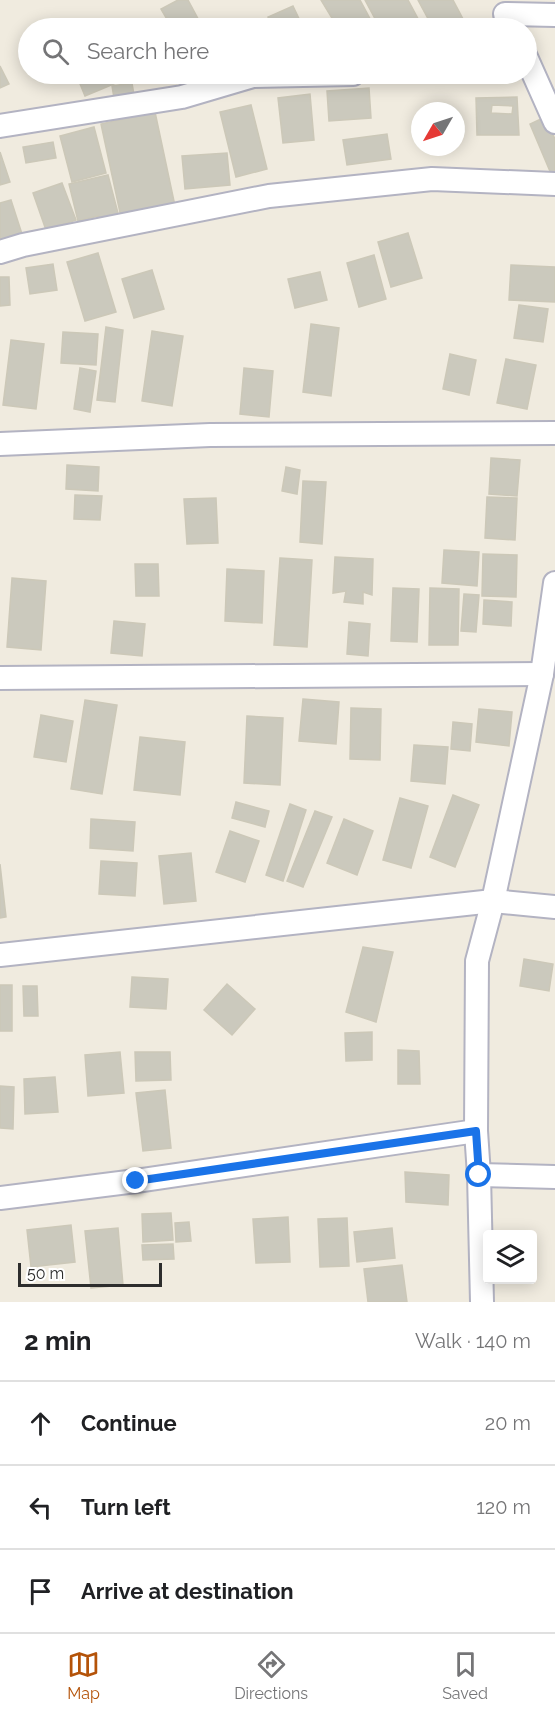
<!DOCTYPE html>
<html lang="en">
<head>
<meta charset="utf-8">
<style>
	body { margin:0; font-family:Raleway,sans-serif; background:#f2f2f2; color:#202124 }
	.controls { position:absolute; right:18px; bottom:18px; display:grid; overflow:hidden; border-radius:6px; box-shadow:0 3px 15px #0003 }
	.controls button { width:54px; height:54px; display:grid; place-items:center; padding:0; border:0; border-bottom:2px solid #e0e0e0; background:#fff; color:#202124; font:30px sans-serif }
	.compass { position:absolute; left:411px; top:102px; width:54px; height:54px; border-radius:50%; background:#fff; box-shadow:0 3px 15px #0003; rotate:231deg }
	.scale { position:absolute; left:18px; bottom:15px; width:144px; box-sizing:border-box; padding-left:6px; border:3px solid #2d2d2d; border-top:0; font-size:16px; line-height:21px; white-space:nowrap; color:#2d2d2d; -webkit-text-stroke:4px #fff; paint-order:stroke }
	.stop { position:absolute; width:18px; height:18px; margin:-14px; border:4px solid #1a73e8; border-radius:50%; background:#fff }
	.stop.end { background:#1a73e8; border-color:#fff; box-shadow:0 2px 6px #0008 }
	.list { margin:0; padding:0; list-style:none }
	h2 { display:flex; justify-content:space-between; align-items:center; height:78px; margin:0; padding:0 24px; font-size:26px }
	h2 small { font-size:20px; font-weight:400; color:#757577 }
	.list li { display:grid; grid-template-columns:39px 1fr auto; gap:18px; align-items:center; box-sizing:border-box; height:84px; padding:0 24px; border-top:2px solid #e0e0e0 }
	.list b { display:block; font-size:22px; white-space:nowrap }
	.list em { font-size:20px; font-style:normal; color:#757577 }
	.icon { flex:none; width:33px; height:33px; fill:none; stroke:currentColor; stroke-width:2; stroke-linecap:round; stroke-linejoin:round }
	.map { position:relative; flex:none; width:555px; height:1302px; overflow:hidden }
	.search { position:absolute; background:#fff; box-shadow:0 3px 15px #0003; left:18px; right:18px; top:18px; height:66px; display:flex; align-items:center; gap:15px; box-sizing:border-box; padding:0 21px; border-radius:33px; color:#757577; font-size:22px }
	.sheet { height:330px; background:#fff }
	nav { display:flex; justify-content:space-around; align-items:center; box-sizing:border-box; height:84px; border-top:2px solid #e0e0e0; background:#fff; font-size:16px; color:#757577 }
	nav a { display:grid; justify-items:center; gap:3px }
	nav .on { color:#b45309 }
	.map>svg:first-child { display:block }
</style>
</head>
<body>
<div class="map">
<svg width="555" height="1302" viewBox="0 0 555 1302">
	<rect width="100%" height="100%" fill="#f0ebdf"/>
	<g fill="#cbc9bd" stroke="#ccc8b8" stroke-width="1.5" fill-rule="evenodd">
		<polygon points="178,0 188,0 203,28 172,28 161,9"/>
		<polygon points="321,0 360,0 375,28 338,28"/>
		<polygon points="365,0 408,0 423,28 380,28"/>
		<polygon points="418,0 453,0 464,21 450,28 433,28"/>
		<polygon points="293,6 301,23 290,28 274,28 268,17"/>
		<polygon points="0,66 9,84 0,88"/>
		<polygon points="76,74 113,74 116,83 85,96"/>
		<polygon points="132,83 134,95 114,98 112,86"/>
		<polygon points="369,88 371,118 329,121 327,91"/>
		<polygon points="310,94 314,140 283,143 278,98"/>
		<path d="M517 97 519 135H477L476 98ZM492 105 513 106 512 114 491 113Z"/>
		<polygon points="251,105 267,169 236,177 220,112"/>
		<polygon points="155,112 175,206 121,217 101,124"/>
		<polygon points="545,117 555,139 555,175 552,176 530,124"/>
		<polygon points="94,127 106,173 72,182 60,136"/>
		<polygon points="387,134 391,159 347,165 343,140"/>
		<polygon points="53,142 56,158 26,163 23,147"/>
		<polygon points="0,152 10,182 0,185"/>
		<polygon points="227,153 230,185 185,189 182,156"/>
		<polygon points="108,175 119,217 100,222 98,216 78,221 69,184"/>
		<polygon points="62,183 76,220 46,230 33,193"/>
		<polygon points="11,200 22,234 0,241 0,203"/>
		<polygon points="408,233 422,278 391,287 378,242"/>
		<polygon points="98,253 116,312 85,321 67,262"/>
		<polygon points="374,255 386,299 359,307 347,263"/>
		<polygon points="53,264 57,290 30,294 26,268"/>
		<polygon points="511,265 555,267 555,302 509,300"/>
		<polygon points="152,270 164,309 134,318 122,279"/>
		<polygon points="320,272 327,300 295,308 288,279"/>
		<polygon points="0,277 9,277 10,305 0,306"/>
		<polygon points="519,305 548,309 543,342 514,338"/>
		<polygon points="311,324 339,328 331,396 303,392"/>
		<polygon points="106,327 123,330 115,402 97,400"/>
		<polygon points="152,331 183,336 172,406 142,401"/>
		<polygon points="63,332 98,334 96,365 61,363"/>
		<polygon points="11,340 44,344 36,409 3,405"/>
		<polygon points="450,354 476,360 469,395 443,389"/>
		<polygon points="506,359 536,365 527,409 497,403"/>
		<polygon points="80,368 96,371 90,412 74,409"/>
		<polygon points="244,368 273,371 269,417 240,414"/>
		<polygon points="491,458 520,460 517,496 489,494"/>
		<polygon points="67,465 99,467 98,491 66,489"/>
		<polygon points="286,467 300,470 297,494 282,491"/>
		<polygon points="303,481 326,482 322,544 300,542"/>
		<polygon points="75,495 102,496 100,520 74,519"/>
		<polygon points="487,497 517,498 515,540 485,538"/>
		<polygon points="216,498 218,543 187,544 184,499"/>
		<polygon points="444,550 479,552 477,586 442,583"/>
		<polygon points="483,554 517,555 516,597 482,596"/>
		<polygon points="335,557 373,559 372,595 363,592 363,604 344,602 346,591 333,593"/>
		<polygon points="280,558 312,560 307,647 274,645"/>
		<polygon points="135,564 158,564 159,596 136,596"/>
		<polygon points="227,569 264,571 262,623 225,621"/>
		<polygon points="12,578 46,581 41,650 7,647"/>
		<polygon points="393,588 419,589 417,642 391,641"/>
		<polygon points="430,588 459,589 458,645 429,645"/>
		<polygon points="464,594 479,595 476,632 461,631"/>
		<polygon points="484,600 512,602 511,626 483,624"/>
		<polygon points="114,621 145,624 142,656 111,653"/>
		<polygon points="349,622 370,624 368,656 347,654"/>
		<polygon points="303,699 339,702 336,744 299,741"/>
		<polygon points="85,700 117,705 102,794 71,789"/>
		<polygon points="351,708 381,709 380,760 350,759"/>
		<polygon points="479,709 512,712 509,746 476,742"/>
		<polygon points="41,715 73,721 66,762 34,757"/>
		<polygon points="247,716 283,718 280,785 244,783"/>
		<polygon points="453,722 472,724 470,751 451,749"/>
		<polygon points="140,737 185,742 180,795 134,790"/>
		<polygon points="414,745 448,747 445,784 411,781"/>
		<polygon points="453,795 479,805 455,867 430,857"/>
		<polygon points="400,798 428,806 411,868 383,860"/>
		<polygon points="236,802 269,811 265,827 232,818"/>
		<polygon points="290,804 306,810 283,881 266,875"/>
		<polygon points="315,811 332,817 303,887 287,881"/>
		<polygon points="91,819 135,822 133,851 90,848"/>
		<polygon points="344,819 373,831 357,875 327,863"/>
		<polygon points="230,831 259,841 245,882 216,872"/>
		<polygon points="191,853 196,901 164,904 159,856"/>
		<polygon points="101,861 137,863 135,896 99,894"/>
		<polygon points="0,864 6,917 0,918"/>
		<polygon points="363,947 393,952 376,1022 346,1012"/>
		<polygon points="524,959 553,964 549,991 520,986"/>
		<polygon points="132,977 168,979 166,1009 130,1007"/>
		<polygon points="227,984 255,1009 232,1035 204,1010"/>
		<rect x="0" y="985" width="12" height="46"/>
		<polygon points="23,986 37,986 38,1016 24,1016"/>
		<polygon points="372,1032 372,1060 346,1061 345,1033"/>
		<polygon points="398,1050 419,1051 420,1084 398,1084"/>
		<polygon points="120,1052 124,1093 88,1096 85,1055"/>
		<polygon points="135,1052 170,1052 171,1080 136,1081"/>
		<polygon points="55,1077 58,1112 25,1114 24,1079"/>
		<polygon points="0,1086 14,1087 13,1129 0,1128"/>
		<polygon points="165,1090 171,1148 143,1151 136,1093"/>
		<polygon points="405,1172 449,1175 448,1205 406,1202"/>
		<polygon points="171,1213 173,1240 143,1242 142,1214"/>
		<polygon points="288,1217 290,1262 256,1263 253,1219"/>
		<polygon points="347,1218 349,1266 320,1267 318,1219"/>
		<polygon points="189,1222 191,1241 176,1242 175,1223"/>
		<polygon points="71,1225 75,1262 31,1267 27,1230"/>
		<polygon points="118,1228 123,1285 91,1288 85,1231"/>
		<polygon points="392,1228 395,1258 357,1262 354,1232"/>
		<polygon points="173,1244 174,1259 143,1260 142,1245"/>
		<polygon points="402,1265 407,1302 368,1302 364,1269"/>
	</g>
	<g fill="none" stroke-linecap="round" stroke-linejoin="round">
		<defs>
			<g id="street">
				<polyline points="505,14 555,15"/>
				<polyline points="526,57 555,122"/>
				<polyline points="0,126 182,97 253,76 353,74"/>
				<polyline points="0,252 23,245 269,196 432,179 555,184"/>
				<polyline points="0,444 210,435 555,433"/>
				<polyline points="0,678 542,674"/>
				<polyline points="0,955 493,901 555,907"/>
				<polyline points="479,1175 555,1177"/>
				<polyline points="0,1198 136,1181 476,1131"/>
				<polyline points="482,1302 479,1175 476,1131 477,961 493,901 542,674 555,583"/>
			</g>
		</defs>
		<use href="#street" stroke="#b3b3c2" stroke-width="26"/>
		<use href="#street" stroke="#fff" stroke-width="22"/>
	</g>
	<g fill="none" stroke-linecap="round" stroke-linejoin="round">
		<polyline stroke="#1a73e8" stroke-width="8" points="136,1181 476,1131 479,1175"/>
	</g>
</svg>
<div class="controls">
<button><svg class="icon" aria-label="layers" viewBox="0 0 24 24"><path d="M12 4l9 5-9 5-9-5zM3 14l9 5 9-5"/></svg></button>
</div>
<svg class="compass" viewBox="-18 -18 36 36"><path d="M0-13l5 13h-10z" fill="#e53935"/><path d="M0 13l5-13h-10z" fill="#757577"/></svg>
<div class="scale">50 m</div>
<div class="stop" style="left:479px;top:1175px"></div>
<div class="stop end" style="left:136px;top:1181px"></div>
<div class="search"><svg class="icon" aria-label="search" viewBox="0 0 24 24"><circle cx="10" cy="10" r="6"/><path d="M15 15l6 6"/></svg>Search here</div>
</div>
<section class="sheet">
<h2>2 min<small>Walk · 140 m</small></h2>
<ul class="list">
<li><svg class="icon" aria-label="ahead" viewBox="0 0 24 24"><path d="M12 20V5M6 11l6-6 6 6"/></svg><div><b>Continue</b></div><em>20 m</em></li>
<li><svg class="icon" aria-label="left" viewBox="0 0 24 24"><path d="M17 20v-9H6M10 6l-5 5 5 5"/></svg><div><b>Turn left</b></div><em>120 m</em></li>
<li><svg class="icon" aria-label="arrive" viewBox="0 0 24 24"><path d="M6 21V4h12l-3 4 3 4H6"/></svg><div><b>Arrive at destination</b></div></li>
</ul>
</section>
<nav>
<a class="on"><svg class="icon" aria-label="map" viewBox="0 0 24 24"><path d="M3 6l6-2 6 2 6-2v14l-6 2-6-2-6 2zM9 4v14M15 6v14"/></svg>Map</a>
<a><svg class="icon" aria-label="directions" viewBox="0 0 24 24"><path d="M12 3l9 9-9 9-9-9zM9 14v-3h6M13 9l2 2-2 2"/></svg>Directions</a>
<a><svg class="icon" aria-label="saved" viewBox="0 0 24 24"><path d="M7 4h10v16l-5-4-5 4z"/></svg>Saved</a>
</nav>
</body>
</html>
